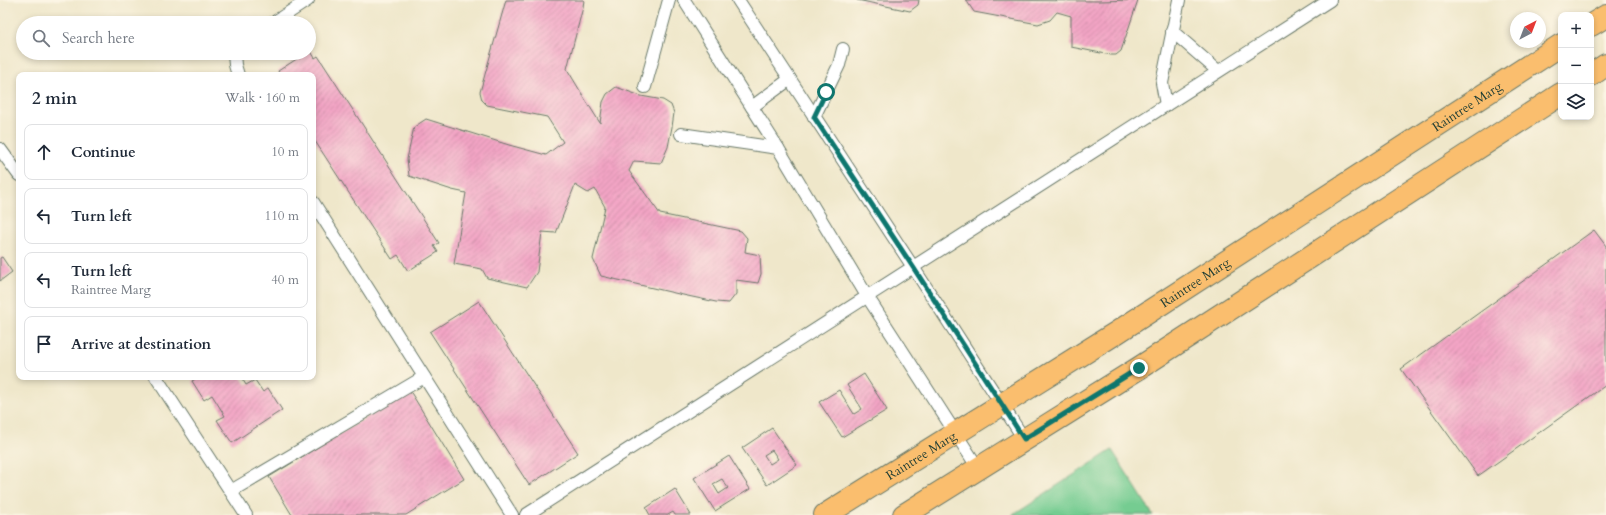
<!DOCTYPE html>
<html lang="en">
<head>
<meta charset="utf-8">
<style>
	body { margin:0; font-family:Cardo,serif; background:#f2f2f3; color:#1f2937 }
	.controls { position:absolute; right:12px; top:12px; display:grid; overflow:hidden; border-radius:8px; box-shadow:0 2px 6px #0003 }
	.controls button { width:36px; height:36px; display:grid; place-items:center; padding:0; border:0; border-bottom:1px solid #e0e1e3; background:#fff; color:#1f2937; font:20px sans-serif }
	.compass { position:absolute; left:1510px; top:12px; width:36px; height:36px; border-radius:50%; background:#fff; box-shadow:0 2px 6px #0003; rotate:42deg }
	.stop { position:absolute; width:12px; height:12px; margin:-9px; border:3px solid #0f766e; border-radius:50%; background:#fff }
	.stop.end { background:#0f766e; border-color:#fff; box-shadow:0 1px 4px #0008 }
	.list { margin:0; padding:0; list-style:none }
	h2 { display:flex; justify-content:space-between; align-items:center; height:52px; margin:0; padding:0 16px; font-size:17px }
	h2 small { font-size:13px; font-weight:400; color:#747a83 }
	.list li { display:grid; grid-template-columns:26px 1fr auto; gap:12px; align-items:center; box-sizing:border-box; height:56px; margin:0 8px 8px; padding:0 8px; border:1px solid #e0e1e3; border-radius:8px }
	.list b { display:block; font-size:15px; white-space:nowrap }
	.list p { margin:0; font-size:13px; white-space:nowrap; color:#747a83 }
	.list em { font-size:13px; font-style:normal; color:#747a83 }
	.icon { flex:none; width:22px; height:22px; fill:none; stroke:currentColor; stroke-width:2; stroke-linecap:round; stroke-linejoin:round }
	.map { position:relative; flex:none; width:1606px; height:515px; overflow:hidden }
	.search { position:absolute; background:#fff; box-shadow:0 2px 6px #0003; left:16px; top:16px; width:300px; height:44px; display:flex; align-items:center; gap:10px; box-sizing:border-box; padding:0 14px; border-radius:22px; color:#747a83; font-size:15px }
	.panel { position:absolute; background:#fff; box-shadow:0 2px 6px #0003; left:16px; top:72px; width:300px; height:308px; border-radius:8px }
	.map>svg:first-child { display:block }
</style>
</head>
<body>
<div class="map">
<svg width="1606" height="515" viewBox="0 0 1606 515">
	<defs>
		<pattern id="building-hatch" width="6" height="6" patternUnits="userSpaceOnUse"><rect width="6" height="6" fill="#f3a4c5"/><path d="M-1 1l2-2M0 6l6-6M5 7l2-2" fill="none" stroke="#c487a1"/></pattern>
	</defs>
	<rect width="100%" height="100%" fill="#fcf5e5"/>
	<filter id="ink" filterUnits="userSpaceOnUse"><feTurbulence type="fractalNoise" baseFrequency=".025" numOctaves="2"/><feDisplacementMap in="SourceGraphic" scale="8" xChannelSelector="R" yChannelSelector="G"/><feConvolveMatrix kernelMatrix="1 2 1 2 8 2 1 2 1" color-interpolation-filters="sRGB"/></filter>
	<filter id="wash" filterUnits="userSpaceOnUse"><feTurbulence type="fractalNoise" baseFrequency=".012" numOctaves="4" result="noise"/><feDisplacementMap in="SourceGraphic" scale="16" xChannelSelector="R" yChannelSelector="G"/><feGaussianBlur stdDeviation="0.9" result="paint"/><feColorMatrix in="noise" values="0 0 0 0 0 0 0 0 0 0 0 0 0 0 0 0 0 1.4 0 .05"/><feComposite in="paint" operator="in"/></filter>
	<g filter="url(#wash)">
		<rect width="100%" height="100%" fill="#efe7ca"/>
		<polygon fill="#74cc91" stroke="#4a8462" points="1112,450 1153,515 1012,515"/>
		<g id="blocks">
			<g fill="url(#building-hatch)" fill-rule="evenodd">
				<polygon points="506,0 584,0 583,7 567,69 585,99 600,123 603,102 607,94 616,87 641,96 663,100 671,105 674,113 672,127 668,147 661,163 634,161 629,171 660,214 741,231 747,238 745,252 760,255 761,274 758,283 736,280 736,294 729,303 716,302 683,295 601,276 593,259 605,207 595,189 588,193 575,185 556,233 542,232 537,272 527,287 487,278 482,269 454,264 466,193 452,190 409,176 407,159 414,127 426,119 509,145 546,155 563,142 547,117 487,105 482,100 480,92"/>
				<polygon points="857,0 919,0 918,5 910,11"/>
				<polygon points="966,0 1100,1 1138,0 1121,51 1116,55 1111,55 1071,47 1071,16 1057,12 1050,20 1038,24 974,12"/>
				<polygon points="310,50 315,58 318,56 439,243 434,246 438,252 408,271 398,255 392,259 313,138 313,75 280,75 278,71 306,53 309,53"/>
				<polygon points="1594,230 1606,246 1606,385 1478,476 1401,369"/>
				<polygon points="2,257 12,272 0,281 0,258"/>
				<polygon points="479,301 578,453 529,485 430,332"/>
				<polygon points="864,374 887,410 842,437 819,402 839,390 854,414 862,409 847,385"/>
				<polygon points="198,377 241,377 246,385 255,380 263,392 268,388 282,410 232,443 217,420 225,416 212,395 204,400 192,381"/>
				<polygon points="410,391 464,479 406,515 292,515 269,477"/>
				<path d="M772 428 797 465 767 485 742 448ZM772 450 778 459 770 464 764 455Z"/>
				<path d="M729 456 750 489 715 511 694 478ZM722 479 728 488 719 494 713 484Z"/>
				<polygon points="675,489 691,515 675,515 673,512 668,515 650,515 646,508"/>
			</g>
		</g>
	</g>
	<g filter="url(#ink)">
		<use href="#blocks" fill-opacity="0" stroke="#687868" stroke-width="1"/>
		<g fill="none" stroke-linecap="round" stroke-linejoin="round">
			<defs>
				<g id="service">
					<polyline points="684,0 778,148 867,296 978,468"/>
					<polyline points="738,0 913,267 1024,439"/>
					<polyline points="273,23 308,0"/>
					<polyline points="1172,31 1218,71"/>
					<polyline points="236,53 234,54 235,65 238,75"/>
					<polyline points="645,87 669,0"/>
					<polyline points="1166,105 1162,83 1179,0"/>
					<polyline points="752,107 790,79"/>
					<polyline points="814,117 839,65 843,49"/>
					<polyline points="681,134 778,148"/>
					<polyline points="0,149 19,175"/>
					<polyline points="313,202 512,515"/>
					<polyline points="156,377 246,515"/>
					<polyline points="231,491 424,377"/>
					<polyline points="526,515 1330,0"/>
				</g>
				<g id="primary">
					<polyline points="1591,25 1606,16"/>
					<polyline points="1591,75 1606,65"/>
					<path id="s1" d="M825 515 1116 333 1561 45"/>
					<polyline points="904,515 1139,368 1561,94"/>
				</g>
			</defs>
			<use href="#service" stroke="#687868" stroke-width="14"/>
			<use href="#primary" stroke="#687868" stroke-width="24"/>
			<use href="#service" stroke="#fff" stroke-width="12"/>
			<use href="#primary" stroke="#fabe6e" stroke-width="22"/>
		</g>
	</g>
	<g fill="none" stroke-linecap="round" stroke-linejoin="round" filter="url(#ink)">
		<polyline stroke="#0f766e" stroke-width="5" points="826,92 814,117 913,267 1024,439 1139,368"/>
	</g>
	<g text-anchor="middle" stroke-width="4" stroke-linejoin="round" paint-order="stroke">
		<g font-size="13" fill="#1f3d34" stroke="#fcf5e5">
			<text dy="5" stroke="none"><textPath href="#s1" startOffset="761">Raintree Marg</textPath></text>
			<text dy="5" stroke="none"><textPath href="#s1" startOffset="437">Raintree Marg</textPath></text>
			<text dy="5" stroke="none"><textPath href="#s1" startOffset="113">Raintree Marg</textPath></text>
		</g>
	</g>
</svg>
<div class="controls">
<button>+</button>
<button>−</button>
<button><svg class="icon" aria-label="layers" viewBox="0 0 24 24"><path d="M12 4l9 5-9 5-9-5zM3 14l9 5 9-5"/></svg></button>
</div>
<svg class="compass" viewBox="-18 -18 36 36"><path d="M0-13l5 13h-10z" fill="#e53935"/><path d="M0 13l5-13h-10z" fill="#747a83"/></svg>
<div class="stop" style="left:826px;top:92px"></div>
<div class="stop end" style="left:1139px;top:368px"></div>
<div class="search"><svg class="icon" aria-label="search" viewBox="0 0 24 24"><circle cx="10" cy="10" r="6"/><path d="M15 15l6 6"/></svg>Search here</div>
<section class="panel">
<h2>2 min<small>Walk · 160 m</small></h2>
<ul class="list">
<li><svg class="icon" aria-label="ahead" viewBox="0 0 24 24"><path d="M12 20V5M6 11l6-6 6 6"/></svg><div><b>Continue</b></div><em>10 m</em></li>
<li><svg class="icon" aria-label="left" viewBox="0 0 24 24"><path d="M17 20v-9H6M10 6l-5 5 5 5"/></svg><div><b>Turn left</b></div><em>110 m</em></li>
<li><svg class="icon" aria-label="left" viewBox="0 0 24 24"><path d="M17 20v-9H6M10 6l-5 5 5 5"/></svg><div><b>Turn left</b><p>Raintree Marg</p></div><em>40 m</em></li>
<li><svg class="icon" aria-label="arrive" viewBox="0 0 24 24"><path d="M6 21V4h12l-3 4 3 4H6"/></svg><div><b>Arrive at destination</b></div></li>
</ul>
</section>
</div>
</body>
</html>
